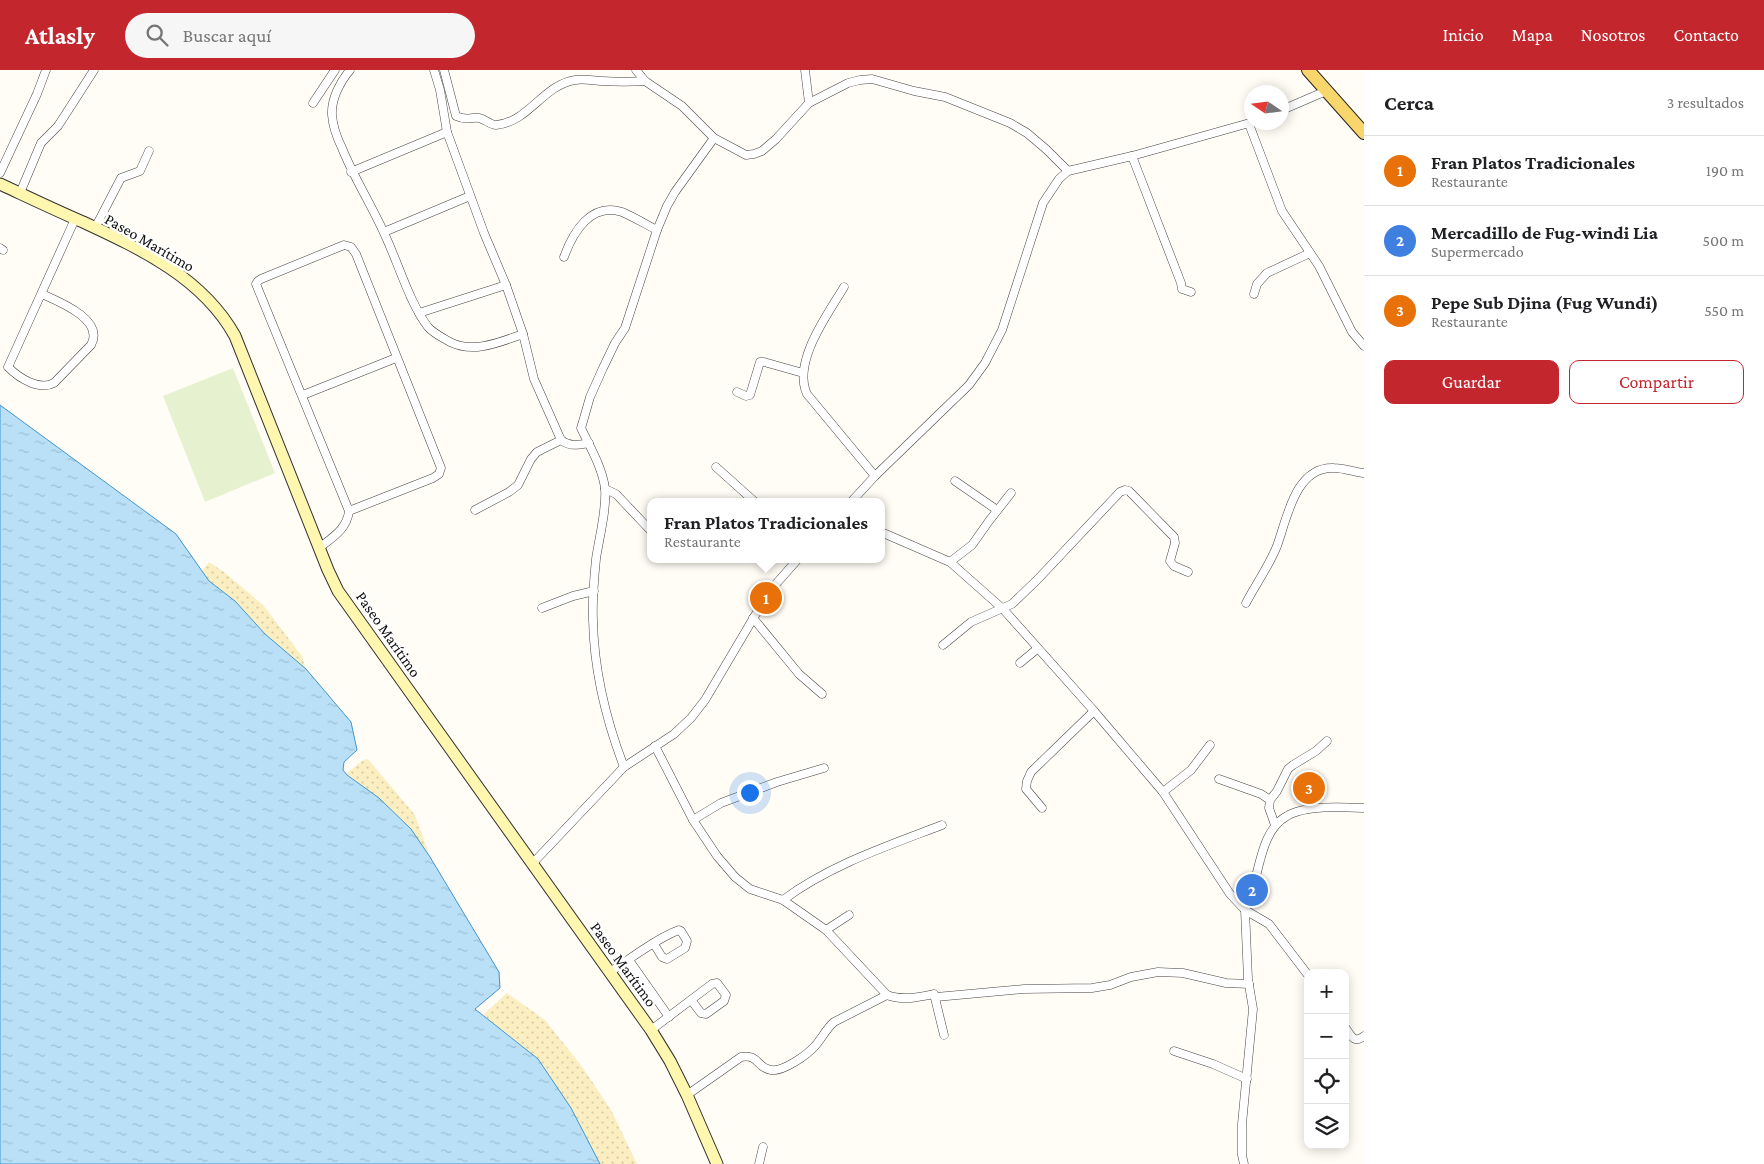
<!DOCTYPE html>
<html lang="es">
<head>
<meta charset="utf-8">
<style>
	body { margin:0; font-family:"Crimson Pro",serif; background:#f6f6f6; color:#202124 }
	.controls { position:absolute; right:15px; bottom:15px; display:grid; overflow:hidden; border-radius:10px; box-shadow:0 2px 12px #0003 }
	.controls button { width:45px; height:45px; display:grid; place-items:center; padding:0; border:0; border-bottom:1px solid #e0e0e0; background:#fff; color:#202124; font:25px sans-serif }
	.compass { position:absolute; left:1244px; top:15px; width:45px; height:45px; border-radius:50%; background:#fff; box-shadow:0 2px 12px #0003; rotate:283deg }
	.you { position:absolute; left:749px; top:722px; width:18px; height:18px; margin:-12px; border:4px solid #fff; border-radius:50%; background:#1a73e8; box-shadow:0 0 0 8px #1a73e833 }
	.badge { display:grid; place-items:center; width:32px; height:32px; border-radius:50%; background:#c4262e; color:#fff; font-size:16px; font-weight:700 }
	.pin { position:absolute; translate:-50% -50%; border:2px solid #fff; box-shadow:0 1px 5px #0006 }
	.popup { position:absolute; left:647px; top:428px; width:238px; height:65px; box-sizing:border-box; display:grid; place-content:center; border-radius:10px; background:#fff; filter:drop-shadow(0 1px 4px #0005); font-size:16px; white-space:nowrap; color:#757577 }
	.popup b { font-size:19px; color:#202124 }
	.popup::after { content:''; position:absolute; left:50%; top:100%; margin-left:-10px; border:10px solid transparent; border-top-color:#fff }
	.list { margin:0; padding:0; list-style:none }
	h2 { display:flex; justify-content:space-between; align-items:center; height:65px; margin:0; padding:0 20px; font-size:21px }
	h2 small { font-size:16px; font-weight:400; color:#757577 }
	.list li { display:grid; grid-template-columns:32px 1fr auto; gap:15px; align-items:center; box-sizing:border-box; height:70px; padding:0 20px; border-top:1px solid #e0e0e0 }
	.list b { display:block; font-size:19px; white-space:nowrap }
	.list p { margin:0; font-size:16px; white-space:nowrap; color:#757577 }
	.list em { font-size:16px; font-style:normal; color:#757577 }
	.actions { display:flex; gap:10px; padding:15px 20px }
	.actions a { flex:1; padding:11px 0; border:1px solid #c4262e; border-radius:10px; text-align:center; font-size:18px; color:#c4262e }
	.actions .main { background:#c4262e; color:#fff }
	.icon { flex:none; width:28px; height:28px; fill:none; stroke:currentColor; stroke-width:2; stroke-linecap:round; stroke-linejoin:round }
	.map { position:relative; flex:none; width:1364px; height:1094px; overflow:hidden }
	header { display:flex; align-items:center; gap:30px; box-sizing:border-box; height:70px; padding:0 25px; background:#c4262e; color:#fff }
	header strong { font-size:24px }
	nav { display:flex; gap:28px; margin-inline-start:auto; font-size:18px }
	.search { width:350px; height:45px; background:#f6f6f6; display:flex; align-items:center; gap:12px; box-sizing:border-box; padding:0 18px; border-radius:28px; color:#757577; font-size:19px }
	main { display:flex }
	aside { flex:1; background:#fff }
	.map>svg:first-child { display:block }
</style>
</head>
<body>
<header>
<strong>Atlasly</strong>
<div class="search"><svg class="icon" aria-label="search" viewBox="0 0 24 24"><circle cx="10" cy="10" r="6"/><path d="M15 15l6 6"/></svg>Buscar aquí</div>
<nav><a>Inicio</a><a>Mapa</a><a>Nosotros</a><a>Contacto</a></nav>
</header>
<main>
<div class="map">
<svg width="1364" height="1094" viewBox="0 0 1364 1094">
	<defs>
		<pattern id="sand-dots" width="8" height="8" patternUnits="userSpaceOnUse" patternTransform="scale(1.25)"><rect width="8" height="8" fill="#fbeec1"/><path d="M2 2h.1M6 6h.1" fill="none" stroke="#d6cba5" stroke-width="1.8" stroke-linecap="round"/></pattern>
		<pattern id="water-ripples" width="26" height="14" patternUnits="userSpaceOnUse" patternTransform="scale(1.25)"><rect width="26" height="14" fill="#b9e0f7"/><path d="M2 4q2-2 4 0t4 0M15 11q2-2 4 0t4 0" fill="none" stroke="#9ebfd3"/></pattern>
	</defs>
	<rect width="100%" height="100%" fill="#fffdf5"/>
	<g fill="url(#sand-dots)">
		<polygon points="209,492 224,502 263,535 302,586 306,599 265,564 235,531 209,511 202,501"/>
		<polygon points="368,689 415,745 430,787 411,759 379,728 346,704 363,690"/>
		<polygon points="507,923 545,950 583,998 611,1040 637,1094 600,1094 571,1038 538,989 483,945"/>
	</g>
	<polygon fill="#e6f2cf" points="233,298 275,403 205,432 163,326"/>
	<polygon fill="url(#water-ripples)" stroke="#3f96cf" points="0,335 176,464 209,511 235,531 265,564 306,599 351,652 357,680 344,692 343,700 347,705 379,728 411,759 430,787 499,902 500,918 475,939 538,989 571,1038 600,1094 0,1094"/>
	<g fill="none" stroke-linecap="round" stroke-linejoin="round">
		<defs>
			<g id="street">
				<path d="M350 0C340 12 331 29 332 45 333 57 337 68 342 78 354 108 371 134 384 163 398 192 409 232 428 257 433 263 443 268 450 272 474 284 500 272 523 264"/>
				<path d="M434 0 440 20 447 62 484 163 506 215 523 264 534 309 561 370C570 377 578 375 589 373"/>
				<path d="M444 0 456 46C466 51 470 47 479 48 485 49 490 55 496 55 529 52 543 15 575 10 584 8 594 11 602 11 617 12 631 12 645 11"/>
				<polyline points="636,0 645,11 682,36 714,68 746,85 754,84 762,81 776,69 809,33 848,13 860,10 872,9 914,21 945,27 1010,53 1027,63 1047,80 1068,101"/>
				<polyline points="805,0 809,33"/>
				<polyline points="313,33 335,0"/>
				<polyline points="1282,40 1326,21"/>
				<polyline points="1249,54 1282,141 1319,196 1352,262 1364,276"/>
				<polyline points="1132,86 1181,213 1182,219 1191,222"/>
				<polyline points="351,102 447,62"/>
				<polyline points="0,103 37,24 46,0"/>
				<polyline points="20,123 41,73 58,56 94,0"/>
				<polyline points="95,158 121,108 140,101 149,81"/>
				<polyline points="384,162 470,126"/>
				<polyline points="0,178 3,180"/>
				<path d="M564 187C573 162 591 132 622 142 634 147 645 154 657 160"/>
				<path d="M844 217C828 244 792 292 807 324L875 406"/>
				<path d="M42 224C60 232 105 250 91 275L54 313C39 321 19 308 8 297L75 149"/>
				<polyline points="1254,224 1257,214 1267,203 1310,183"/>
				<polyline points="419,243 506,215"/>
				<polyline points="737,322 746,326 750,325 760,292 764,292 803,303"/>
				<polyline points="303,325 396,288"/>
				<polyline points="716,397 755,432"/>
				<polyline points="955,411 997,440"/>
				<polyline points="605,419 616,424 651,461"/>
				<polyline points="851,432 875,406 969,315 985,293 1002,260 1043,133 1059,109 1068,101 1132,86 1253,52"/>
				<polyline points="475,440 509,422 518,415 531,389 537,382 561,370"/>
				<path d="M881 462 950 492 1003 539 1094 641 1163 722 1230 824 1245 840C1248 830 1252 820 1255 810 1261 788 1265 758 1287 746 1305 735 1343 737 1364 738"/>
				<path d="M319 478C333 467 347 459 349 441L433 408 439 404 441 398 356 184 351 177 344 175 261 209 258 211 256 214 349 441"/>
				<polyline points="950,492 972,475 989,451 1011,423"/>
				<path d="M1246 533C1256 514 1269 496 1277 476 1287 449 1295 396 1334 398 1344 398 1354 402 1364 403"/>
				<polyline points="542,538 573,526 594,521"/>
				<polyline points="753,548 799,604 822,624"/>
				<polyline points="943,575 971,552 1012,534 1038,509 1120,422 1125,420 1129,421 1174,467 1175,473 1170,491 1174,496 1188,502"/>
				<polyline points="1020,593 1037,579"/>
				<path d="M655 676 693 750 717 786 735 807 750 819 783 830 826 860 887 925C902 931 920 927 934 924L944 965"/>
				<path d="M624 697C606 650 594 601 593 550 592 530 594 509 596 489 599 468 607 439 605 418 602 397 590 377 581 358L582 355 590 327 603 298 615 273 625 258 657 160 667 136 675 122 714 68"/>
				<polyline points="1219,709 1261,724 1270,730"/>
				<polyline points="1163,722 1191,700 1210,675"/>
				<polyline points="1042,738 1026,719 1027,711 1031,702 1094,641"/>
				<polyline points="693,750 721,733 777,712 824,698"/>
				<polyline points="1275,755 1269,738 1270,730 1277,721 1288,699 1293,695 1316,681 1327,671"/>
				<polyline points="532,794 624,697 674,664 691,648 705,630 760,537 775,515 798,489"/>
				<path d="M783 830C830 795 887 776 942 755"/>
				<polyline points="1245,840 1269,854 1308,905"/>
				<polyline points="826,860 849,845"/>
				<polyline points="629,890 669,947"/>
				<path d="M610 902C630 889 657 868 679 860L681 861 687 871 685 878 667 889 662 887 654 874"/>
				<polyline points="936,927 1024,919 1092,918 1110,915 1131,907 1158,902 1183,903 1226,913 1249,914"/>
				<path d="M1345 957C1351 966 1354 974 1364 966"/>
				<polyline points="651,960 712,914 717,913 726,925 724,931 706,944 701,943 691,930"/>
				<polyline points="1174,981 1213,994 1247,1009"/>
				<path d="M687 1025 741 987C760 984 756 998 771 1000 783 1002 807 985 815 976 822 968 826 959 834 952L887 925"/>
				<polyline points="759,1094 763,1077"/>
				<polyline points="1244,1094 1242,1085 1242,1054 1253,939 1248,909 1245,840"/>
			</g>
			<path id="secondary" d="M0 114C28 127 55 140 83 152 141 179 203 208 235 266L328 500 338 521 651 960 670 991 687 1025 717 1094"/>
			<polyline id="primary" points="1308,0 1364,63"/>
		</defs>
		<use href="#street" stroke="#444" stroke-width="9"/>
		<use href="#secondary" stroke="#333" stroke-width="13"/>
		<use href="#primary" stroke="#222" stroke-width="14"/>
		<use href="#street" stroke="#fff" stroke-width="8"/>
		<use href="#secondary" stroke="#fff6b0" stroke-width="11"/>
		<use href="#primary" stroke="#f9d66b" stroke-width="12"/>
	</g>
	<g text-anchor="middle" stroke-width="5" stroke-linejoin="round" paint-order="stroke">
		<g font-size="16" fill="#111" stroke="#fff">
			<text transform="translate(150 172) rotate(30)" y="6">Paseo Marítimo</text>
			<text transform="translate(389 564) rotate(55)" y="6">Paseo Marítimo</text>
			<text transform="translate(624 894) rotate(54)" y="6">Paseo Marítimo</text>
		</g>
	</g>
</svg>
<div class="controls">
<button>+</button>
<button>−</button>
<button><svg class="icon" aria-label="locate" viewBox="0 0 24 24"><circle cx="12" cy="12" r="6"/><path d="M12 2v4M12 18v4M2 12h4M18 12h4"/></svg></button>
<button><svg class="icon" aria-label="layers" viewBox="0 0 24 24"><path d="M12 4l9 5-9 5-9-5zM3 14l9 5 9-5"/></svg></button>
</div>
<svg class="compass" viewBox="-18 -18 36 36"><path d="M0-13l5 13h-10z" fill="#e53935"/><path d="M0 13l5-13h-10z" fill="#757577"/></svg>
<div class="you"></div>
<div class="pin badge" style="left:766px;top:528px;background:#e8710a">1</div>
<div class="popup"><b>Fran Platos Tradicionales</b>Restaurante</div>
<div class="pin badge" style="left:1252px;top:820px;background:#3f7fe0">2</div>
<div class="pin badge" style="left:1309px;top:718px;background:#e8710a">3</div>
</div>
<aside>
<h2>Cerca<small>3 resultados</small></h2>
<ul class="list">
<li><span class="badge" style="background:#e8710a">1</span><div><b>Fran Platos Tradicionales</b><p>Restaurante</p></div><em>190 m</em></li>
<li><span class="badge" style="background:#3f7fe0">2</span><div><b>Mercadillo de Fug-windi Lia</b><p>Supermercado</p></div><em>500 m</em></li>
<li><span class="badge" style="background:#e8710a">3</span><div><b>Pepe Sub Djina (Fug Wundi)</b><p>Restaurante</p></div><em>550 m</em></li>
</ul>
<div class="actions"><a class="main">Guardar</a><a>Compartir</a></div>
</aside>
</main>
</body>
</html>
